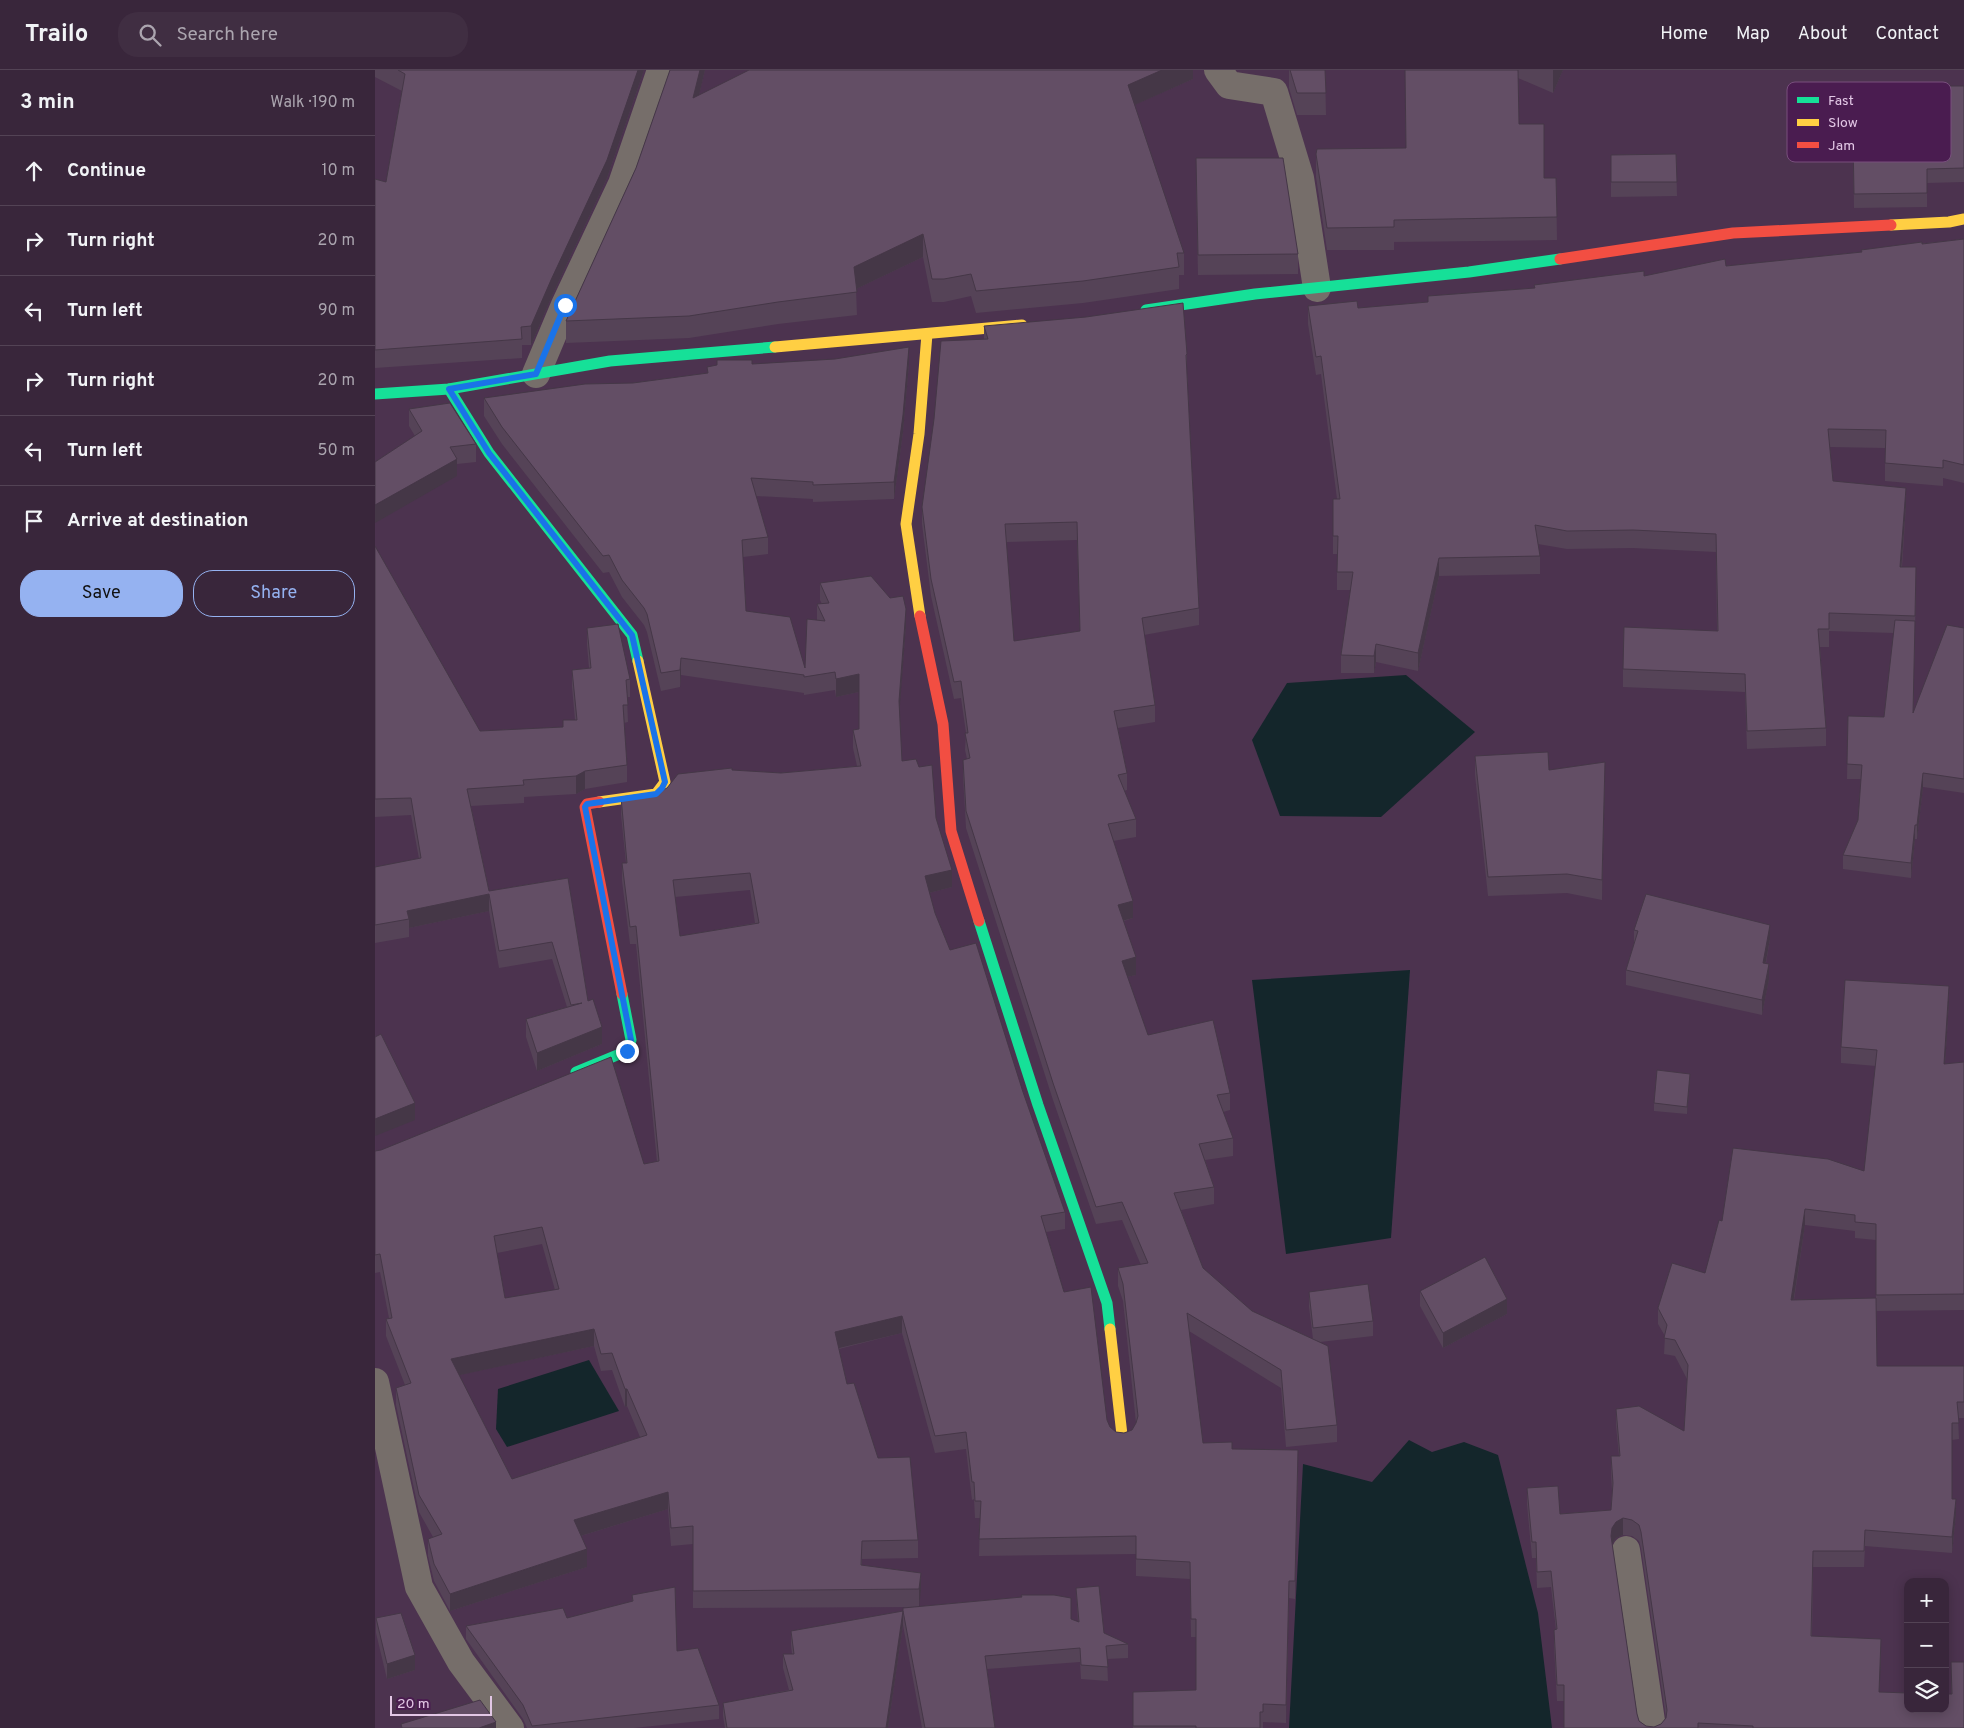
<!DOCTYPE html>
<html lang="en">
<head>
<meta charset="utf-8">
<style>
	body { margin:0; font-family:Overpass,sans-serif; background:#402e42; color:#f1f3f6 }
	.controls { position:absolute; right:15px; bottom:15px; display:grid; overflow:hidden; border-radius:10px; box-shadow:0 2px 12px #0003 }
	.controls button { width:45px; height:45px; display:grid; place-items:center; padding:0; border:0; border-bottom:1px solid #534355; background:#39263b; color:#f1f3f6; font:25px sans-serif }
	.scale { position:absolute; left:15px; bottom:12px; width:102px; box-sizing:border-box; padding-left:5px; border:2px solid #e2c7e5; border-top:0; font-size:14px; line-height:18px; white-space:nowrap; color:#e2c7e5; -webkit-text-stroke:4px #4a1c50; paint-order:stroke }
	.stop { position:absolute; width:15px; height:15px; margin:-11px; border:4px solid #1a73e8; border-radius:50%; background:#fff }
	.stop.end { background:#1a73e8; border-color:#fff; box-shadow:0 1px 5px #0008 }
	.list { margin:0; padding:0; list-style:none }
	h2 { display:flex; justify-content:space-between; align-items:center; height:65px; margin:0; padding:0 20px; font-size:21px }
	h2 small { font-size:16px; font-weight:400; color:#aba5af }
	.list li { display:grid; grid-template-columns:32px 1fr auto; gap:15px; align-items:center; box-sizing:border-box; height:70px; padding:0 20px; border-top:1px solid #534355 }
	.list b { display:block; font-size:19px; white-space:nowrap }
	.list em { font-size:16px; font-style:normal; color:#aba5af }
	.actions { display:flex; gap:10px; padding:15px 20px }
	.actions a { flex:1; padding:11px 0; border:1px solid #95b2f1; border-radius:20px; text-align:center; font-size:18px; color:#95b2f1 }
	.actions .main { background:#95b2f1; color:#111 }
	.icon { flex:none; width:28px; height:28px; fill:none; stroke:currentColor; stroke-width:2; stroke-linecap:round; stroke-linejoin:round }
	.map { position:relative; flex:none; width:1589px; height:1658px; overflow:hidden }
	header { display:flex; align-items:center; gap:30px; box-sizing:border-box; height:70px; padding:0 25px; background:#39263b; border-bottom:1px solid #534355 }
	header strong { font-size:24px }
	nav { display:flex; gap:28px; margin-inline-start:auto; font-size:18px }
	.search { width:350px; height:45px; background:#402e42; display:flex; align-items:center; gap:12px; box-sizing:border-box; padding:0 18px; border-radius:20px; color:#aba5af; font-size:19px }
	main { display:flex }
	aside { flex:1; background:#39263b }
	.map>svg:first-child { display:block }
</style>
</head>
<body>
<header>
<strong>Trailo</strong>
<div class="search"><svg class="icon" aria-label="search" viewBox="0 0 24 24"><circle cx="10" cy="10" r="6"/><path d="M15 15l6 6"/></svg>Search here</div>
<nav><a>Home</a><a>Map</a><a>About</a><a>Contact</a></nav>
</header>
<main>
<aside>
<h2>3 min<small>Walk · 190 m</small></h2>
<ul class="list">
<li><svg class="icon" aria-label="ahead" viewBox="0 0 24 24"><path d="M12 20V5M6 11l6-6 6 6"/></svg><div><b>Continue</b></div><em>10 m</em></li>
<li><svg class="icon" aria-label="right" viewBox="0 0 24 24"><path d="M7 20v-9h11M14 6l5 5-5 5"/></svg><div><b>Turn right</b></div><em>20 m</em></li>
<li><svg class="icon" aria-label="left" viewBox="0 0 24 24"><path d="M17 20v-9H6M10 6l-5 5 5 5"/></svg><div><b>Turn left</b></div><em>90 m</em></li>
<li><svg class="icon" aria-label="right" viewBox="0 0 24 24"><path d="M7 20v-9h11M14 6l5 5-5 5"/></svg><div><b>Turn right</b></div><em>20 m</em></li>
<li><svg class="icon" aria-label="left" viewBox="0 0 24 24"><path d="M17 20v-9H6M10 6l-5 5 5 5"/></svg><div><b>Turn left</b></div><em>50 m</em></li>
<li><svg class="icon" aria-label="arrive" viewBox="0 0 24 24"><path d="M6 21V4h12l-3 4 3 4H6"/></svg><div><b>Arrive at destination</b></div></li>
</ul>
<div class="actions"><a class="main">Save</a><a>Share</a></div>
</aside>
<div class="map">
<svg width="1589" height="1658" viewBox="0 0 1589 1658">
	<rect width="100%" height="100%" fill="#4c334f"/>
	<g fill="#14262b">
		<polygon points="1031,605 1100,662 1006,747 905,746 877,670 912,613"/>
		<polygon points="1035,900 1016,1168 911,1184 877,910"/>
		<polygon points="214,1290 244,1341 132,1377 121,1359 123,1319"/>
		<polygon points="1034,1370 1057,1382 1089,1372 1123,1385 1163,1543 1177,1658 914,1658 928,1394 997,1412"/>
	</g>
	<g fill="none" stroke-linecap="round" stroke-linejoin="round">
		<g stroke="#766e6a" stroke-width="28">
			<polyline points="843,0 854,15 899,22 925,108 942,218"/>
			<polyline points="161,304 190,235 247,114 286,0"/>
			<polyline points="0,1312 44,1517 86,1592 135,1658"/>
			<polyline points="1251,1480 1277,1658"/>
		</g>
		<g stroke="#16e098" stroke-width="11">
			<polyline points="771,240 880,224 1094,202 1185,189"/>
			<polyline points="74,319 114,383 257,565 263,591"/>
			<polyline points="0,324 74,319 235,291 400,277"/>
			<polyline points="604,851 663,1035 732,1233 735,1259"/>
			<polyline points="201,1002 252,981 256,970 247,924"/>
		</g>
		<g stroke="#ffcf43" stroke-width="11">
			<polyline points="1516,155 1574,152 1589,149"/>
			<polyline points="400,277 647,255"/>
			<polyline points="545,546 531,454 544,364 552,264"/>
			<polyline points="224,732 281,724 290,712 263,591"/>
			<polyline points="735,1259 747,1365"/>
		</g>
		<g stroke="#f24e42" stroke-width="11">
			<polyline points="1185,189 1358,163 1516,155"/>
			<polyline points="545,546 568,654 576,761 604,851"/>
			<polyline points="224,732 212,734 210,737 247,924"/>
		</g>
	</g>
	<g fill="#554357" fill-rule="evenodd">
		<polygon points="0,0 269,0 232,108 176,228 156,275 147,275 147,288 0,298 0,109 11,112 27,21 0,7"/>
		<polygon points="295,0 330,0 324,25 818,0 818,9 759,35 809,183 809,205 804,205 804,219 708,233 601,243 596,226 569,232 557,232 548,187 481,219 482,245 403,254 314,268 191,273 191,251 261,98"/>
		<polygon points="914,0 950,0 951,45 922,45 914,18"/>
		<polygon points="1030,0 1188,0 1178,23 1143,8 1144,54 1169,108 1181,108 1182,170 1019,172 1019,180 952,180 941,107 941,84 1031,78"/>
		<polygon points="1589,16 1589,112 1552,113 1552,137 1479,138 1478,67 1513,67 1571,27"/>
		<polygon points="1301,84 1302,126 1236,127 1236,85"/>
		<polygon points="821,108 923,184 923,204 823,205"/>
		<polygon points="1589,169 1589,413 1568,408 1568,416 1510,411 1510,378 1455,377 1458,411 1531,436 1527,497 1541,515 1538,642 1589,558 1589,723 1548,717 1542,769 1540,769 1536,808 1468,799 1468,785 1483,750 1486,709 1472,709 1473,646 1509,647 1519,563 1454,561 1454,577 1445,577 1451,658 1451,676 1372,679 1370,622 1248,617 1248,599 1342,561 1341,482 1258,478 1192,479 1163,474 1165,486 1165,504 1064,506 1043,601 1001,592 999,603 966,603 966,585 976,520 962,520 962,484 958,484 958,429 962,429 946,304 941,305 933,254 933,236 983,238 1053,232 1053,226 1159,218 1269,206 1351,196 1486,182 1486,180"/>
		<path d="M609 256 812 284V302L824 538V555L769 565 780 635V652L743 658 752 703V720L749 721 761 749V767L738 771 758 848 749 851 761 905 752 907 773 965 855 1023V1040L848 1042 858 1068V1086L830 1090 839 1117V1134L806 1140 828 1198 877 1241 938 1269 934 1237V1222L998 1251V1266L945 1272 962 1355V1372L911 1377 906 1318 814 1261 828 1373 857 1379 923 1398 920 1529 914 1528 911 1653 888 1652V1658H758V1622L821 1620V1567H816L815 1509 761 1506V1484L604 1486 605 1448H600L599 1429 597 1430 591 1379 560 1383 527 1263 464 1279 472 1314 503 1388 543 1470V1488L487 1489V1495L546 1503 544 1536 696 1549 703 1552 701 1518 729 1563 753 1574V1588L732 1589 733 1611 706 1609 705 1592 612 1599 620 1658H547L528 1555 513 1658H350L348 1646V1633L414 1620 408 1598V1584H417L416 1575V1561L528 1541V1538L541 1537 318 1538V1474L296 1476 293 1439 206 1466 212 1497 75 1541 59 1511 53 1486V1469L58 1467 44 1442 21 1335V1318L30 1315 11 1266V1249L14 1248 5 1202 0 1203V1081L269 1094 282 1092 261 874H255L247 811V793H251L246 745V727L284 722 357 700 406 703 482 696 478 678V660L484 659V622L461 627 460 620 429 625V623L306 605 305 617 286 621 272 562 269 555 247 527 234 502 228 503 127 374 109 346V328L258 313 332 303 342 295V290L377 294H534L528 362 519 429 438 432V429L381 426 393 467V484L368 487 371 541 430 598 442 550V534H447L445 530V513L531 556 524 642 527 691 561 748 577 817 554 823 560 843 575 880 648 1022 690 1142V1159L671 1162 689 1222 732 1350 735 1357 741 1362 749 1363 757 1360 761 1353 748 1231 743 1216V1198L766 1195 747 1150 721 1154 678 1030 591 758 588 707V690L592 689 590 680 591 663 586 628 579 629 556 526 547 454V437L609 269ZM702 470 705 561 639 571 631 472ZM375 820 380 853 305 866 300 827ZM167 1174 180 1220 130 1228 122 1183ZM219 1276 226 1301 237 1300 250 1337 252 1336 265 1367 137 1409 84 1305Z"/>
		<polygon points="34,339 101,374 101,392 82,394 82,406 40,366 34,356"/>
		<polygon points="0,476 105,661 188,657 188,650 200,650 197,617 197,600 214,598 212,575 212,558 255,609 255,627 252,627 253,652 249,653 252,695 252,712 210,719 201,724 149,727 149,733 96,736 114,821 193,808 213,931 227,974 162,1001 151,967 151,949 192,937 177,889 124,898 114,841 34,858 34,867 0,873 0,797 44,789 36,745 0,747"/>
		<polygon points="1100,686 1230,711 1227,830 1192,823 1113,826 1100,705"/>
		<polygon points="1259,860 1395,869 1391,893 1394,909 1387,945 1251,915 1251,900 1259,874"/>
		<path d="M1574 932 1570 994 1589 992V1240L1501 1241 1502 1296H1589V1348H1583L1584 1369 1577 1370V1429L1581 1445 1577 1483 1490 1476 1489 1497H1438L1437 1566 1506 1585 1504 1622 1576 1624V1592L1589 1658H1189V1631H1182L1179 1576V1560H1181L1176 1517 1162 1518 1161 1488H1157L1152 1434V1418L1185 1444 1236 1440 1237 1421 1236 1402V1386H1244L1241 1355V1339L1309 1361 1312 1309 1300 1286 1289 1284 1290 1266 1283 1254V1238L1330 1203 1347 1151 1489 1101 1501 996 1466 993V977ZM1430 1155 1480 1161V1168L1501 1170V1229L1419 1230ZM1248 1465 1257 1466 1264 1471 1266 1478 1291 1648 1286 1654 1279 1657 1271 1656 1264 1651 1262 1644 1237 1474 1241 1468Z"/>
		<polygon points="1315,1011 1312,1044 1279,1041 1279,1033"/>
		<polygon points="1045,1221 1132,1244 1068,1278 1045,1236"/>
		<polygon points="257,1525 344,1635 344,1649 259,1658 152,1658 148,1649 91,1569 91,1556 192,1548 257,1532"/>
		<polygon points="1,1548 40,1600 12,1609 1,1563"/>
	</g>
	<g fill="#453747">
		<polygon points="263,0 269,0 232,108 176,228 156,275 156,256"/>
		<polygon points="325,0 330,0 318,51 318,28"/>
		<polygon points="787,0 818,0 818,9 753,38 753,15"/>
		<polygon points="1178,0 1188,0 1178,23"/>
		<polygon points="548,164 548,187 479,220 479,197"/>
		<polygon points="534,277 534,294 528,362 519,429 519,412"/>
		<polygon points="82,389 82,406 0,453 0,435"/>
		<polygon points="1531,418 1531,436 1525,515 1525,497"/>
		<polygon points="1064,488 1064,506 1043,601 1043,583"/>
		<polygon points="531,539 531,556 524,648 524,631"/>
		<polygon points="1001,574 1001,592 999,603 999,586"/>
		<polygon points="306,588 306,605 305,617 305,600"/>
		<polygon points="484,604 484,622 461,627 461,609"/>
		<polygon points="1230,692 1230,711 1227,830 1227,810"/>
		<polygon points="210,701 210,719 201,724 201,706"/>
		<polygon points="1548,703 1548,717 1542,769 1542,755"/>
		<polygon points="1540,755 1540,769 1536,808 1536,793"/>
		<polygon points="577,800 577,817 550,824 550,806"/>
		<polygon points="114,824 114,841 34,858 34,849 32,841"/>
		<polygon points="758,831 758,848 743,852 743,835"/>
		<polygon points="1395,855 1395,869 1388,907 1388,893"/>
		<polygon points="761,887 761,905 747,908 747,891"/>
		<polygon points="1394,894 1394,909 1387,945 1387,930"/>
		<polygon points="1574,916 1574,932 1569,1010 1569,994"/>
		<polygon points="227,957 227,974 162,1001 162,983"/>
		<polygon points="1315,1004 1315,1011 1312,1044 1312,1037"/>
		<polygon points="40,1033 40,1050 0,1066 0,1049"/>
		<polygon points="1430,1139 1430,1155 1416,1247 1416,1230"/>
		<polygon points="1132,1229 1132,1244 1068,1278 1068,1263"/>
		<polygon points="527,1246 527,1263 460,1279 460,1262"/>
		<polygon points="219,1259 219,1276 76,1307 76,1289"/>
		<polygon points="250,1319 252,1319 252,1336 250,1337"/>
		<polygon points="923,1380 923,1398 920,1529 920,1511"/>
		<polygon points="293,1422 293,1439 199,1468 199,1450"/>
		<polygon points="1581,1429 1581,1445 1577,1483 1577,1467"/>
		<polygon points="1248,1448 1248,1465 1241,1468 1237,1474 1236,1466 1237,1458 1241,1452"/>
		<polygon points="212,1479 212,1497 75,1541 75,1524"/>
		<polygon points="546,1503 546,1520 544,1537 544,1519"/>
		<polygon points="914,1511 914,1528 911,1653 911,1635"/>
		<polygon points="528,1541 528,1555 513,1658 511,1658"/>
		<polygon points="1506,1569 1506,1585 1504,1638 1504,1622"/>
		<polygon points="40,1585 40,1600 12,1609 12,1594"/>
		<polygon points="121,1652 121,1658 104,1658"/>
	</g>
	<g fill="#634e65" stroke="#453747" fill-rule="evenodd">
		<polygon points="23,0 263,0 232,90 176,210 156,256 146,257 147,269 0,280 0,109 11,112 30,4"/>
		<polygon points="295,0 325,0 318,28 374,0 787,0 753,15 809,183 802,183 804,197 708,211 601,221 596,204 569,209 557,209 548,164 479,197 482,222 403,232 314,246 191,251 261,98"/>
		<polygon points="915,0 950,0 951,23 922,23"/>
		<polygon points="1030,0 1143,0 1144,54 1169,54 1169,108 1181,108 1182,147 1019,150 1019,157 952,158 941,84 942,79 1031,78"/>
		<polygon points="1571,16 1589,16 1589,98 1552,99 1552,123 1479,124 1478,67 1513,67 1513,28 1571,27"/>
		<polygon points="1301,84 1302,112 1236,112 1236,85"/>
		<polygon points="821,88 908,88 923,184 823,185"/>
		<polygon points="1589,169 1589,395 1568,390 1568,398 1510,393 1511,360 1453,359 1458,411 1531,418 1525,497 1541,497 1540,546 1454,543 1454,559 1443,559 1451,658 1372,661 1370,604 1248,599 1249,557 1343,561 1341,464 1258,460 1192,461 1160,455 1165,486 1064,488 1043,583 1001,574 999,586 966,585 978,502 962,502 963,466 958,466 958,429 965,429 946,286 941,287 933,236 982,231 983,238 1053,232 1053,226 1160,218 1159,215 1269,201 1269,206 1350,189 1351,196 1487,182 1486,180 1547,172 1547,174"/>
		<path d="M808 233 812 284 811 285 824 538 767 548 780 635 739 641 752 703 743 705 761 749 733 754 758 831 743 835 761 887 747 891 773 965 838 950 855 1023 842 1025 858 1068 824 1074 839 1117 799 1123 828 1198 877 1241 953 1276 962 1355 911 1360 906 1300 812 1243 828 1373 857 1372V1379L923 1380 920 1511H914L911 1635 888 1634V1642H885V1658H821V1656H758V1622L821 1620V1549H816L815 1492 761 1489V1466L604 1469 606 1431H600L599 1412H597L591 1362 560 1366 527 1246 460 1262 472 1314 479 1313 503 1388 535 1387 543 1470 487 1471 486 1495 546 1503 544 1519 318 1521V1456L296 1458 293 1422 199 1450 212 1479 75 1524 59 1494 53 1469 67 1464 44 1425 21 1318 36 1313 11 1249 17 1248 5 1184 0 1185V1081L6 1080 236 987 269 1094 284 1091 261 856 255 857 247 793H252L246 727 284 722 292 718 303 704 357 698V700L406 703 486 696 478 660 484 659V604L461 609 460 602 429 607V605L306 588 305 600 286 603 272 544 269 538 247 510 234 485 228 486 127 357 109 328 210 314 258 313 333 303 332 297 342 295V290H377V294L460 289 534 277 528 345 519 412 438 415V412L376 408 393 467 367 470 371 541 415 547 430 598 432 549 450 551 442 534 454 533 445 513 496 506 515 528 528 526 531 539 524 631 527 691 541 689 544 697 557 695 561 748 577 800 550 806 560 843 575 880 601 873 648 1022 690 1142 666 1146 689 1222 716 1217 732 1350 735 1357 741 1362 749 1363 757 1360 761 1353 763 1346 748 1214 743 1198 773 1193 747 1132 721 1137 678 1013 591 741 588 690 595 688 590 663H593L586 611 579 612 556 509 547 437 559 349 566 271 613 269 609 256 711 247ZM702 452 705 561 639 571 630 454ZM375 803 384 853 305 866 298 810ZM167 1157 184 1219 130 1228 119 1166ZM219 1259 226 1284 237 1283 250 1319H252L272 1365 137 1409 76 1289Z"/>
		<polygon points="75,333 101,374 75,377 82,389 0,435 0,392 47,361 34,339"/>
		<polygon points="0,476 105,661 188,657 188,650 202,650 197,600 216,598 212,558 243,554 255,609 251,610 253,635 248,635 252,695 210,701 201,706 148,710 149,715 92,719 114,821 193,808 213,931 218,929 227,957 162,983 151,949 207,933 196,935 177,872 124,881 114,824 32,841 34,849 0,855 0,797 46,788 36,728 0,729"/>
		<polygon points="1520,550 1540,551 1538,643 1572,555 1589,558 1589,709 1548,703 1542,755 1540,755 1536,793 1468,785 1483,750 1487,695 1472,694 1473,646 1509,647"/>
		<polygon points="1173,682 1174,700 1230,692 1227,810 1192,804 1113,807 1100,686"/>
		<polygon points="1271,824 1395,855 1388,893 1394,894 1387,930 1251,900 1263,861 1259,860"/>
		<path d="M1470 910 1574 916 1569 994 1589 992V1224L1501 1225V1154L1480 1152V1145L1430 1139 1416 1230 1501 1228 1502 1296H1589V1332H1582L1584 1353H1577V1429H1581L1577 1467 1490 1460 1489 1481H1438L1436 1566 1506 1569 1504 1622 1533 1623V1639H1570V1624H1577L1576 1592H1589V1658H1378V1656L1323 1653V1658H1189V1615H1182L1179 1560 1182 1559 1176 1501 1162 1502 1161 1472H1157L1152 1418 1183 1416 1185 1444 1236 1440 1238 1413 1236 1386H1245L1241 1339 1264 1336 1309 1361 1313 1295 1300 1270 1289 1268 1292 1255 1283 1238 1297 1193 1330 1203 1344 1150 1347 1151 1358 1078 1453 1089 1489 1101 1502 980 1466 977ZM1248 1448 1257 1450 1264 1455 1266 1462 1292 1640 1291 1648 1286 1654 1279 1657 1271 1656 1264 1651 1262 1644 1236 1466 1237 1458 1241 1452Z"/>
		<polygon points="6,964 40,1033 0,1049 0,967"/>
		<polygon points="1282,1000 1315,1004 1312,1037 1279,1033"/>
		<polygon points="1110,1187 1132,1229 1068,1263 1045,1221"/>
		<polygon points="993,1214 998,1251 938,1258 934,1222"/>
		<polygon points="724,1516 729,1563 753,1574 731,1576 733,1597 706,1595 705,1578 610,1586 620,1658 550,1658 528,1541 511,1658 352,1658 348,1633 418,1620 408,1584 419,1584 416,1561 528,1541 528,1538 647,1527 646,1525 679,1525 696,1528 696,1549 704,1552 701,1518"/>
		<polygon points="300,1517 302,1581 323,1578 344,1635 157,1656 148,1635 91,1556 188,1538 192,1548 258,1531 257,1525"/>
		<polygon points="26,1543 40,1585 12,1594 1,1548"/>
		<polygon points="105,1630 121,1652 104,1658 27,1658 26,1654"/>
	</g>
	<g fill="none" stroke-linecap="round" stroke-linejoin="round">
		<polyline stroke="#1a73e8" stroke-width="6" points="190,235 161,304 74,319 114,383 257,565 290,712 287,718 281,724 212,734 210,737 256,970 252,981"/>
	</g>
	<rect x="1412" y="12" width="164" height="80" rx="8" fill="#4a1c50" stroke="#784f7d" stroke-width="1"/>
	<rect x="1422" y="27" width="22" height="6" fill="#16e098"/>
	<rect x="1422" y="49" width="22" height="7" fill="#ffcf43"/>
	<rect x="1422" y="72" width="22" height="6" fill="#f24e42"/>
	<g font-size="14" fill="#e2c7e5">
		<text x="1453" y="35">Fast</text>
		<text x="1453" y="57">Slow</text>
		<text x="1453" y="80">Jam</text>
	</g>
</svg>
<div class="controls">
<button>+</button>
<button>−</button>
<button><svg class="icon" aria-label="layers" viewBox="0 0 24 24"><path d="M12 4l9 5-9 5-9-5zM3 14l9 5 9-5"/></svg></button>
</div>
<div class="scale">20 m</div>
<div class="stop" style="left:190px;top:235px"></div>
<div class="stop end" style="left:252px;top:981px"></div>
</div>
</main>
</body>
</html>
